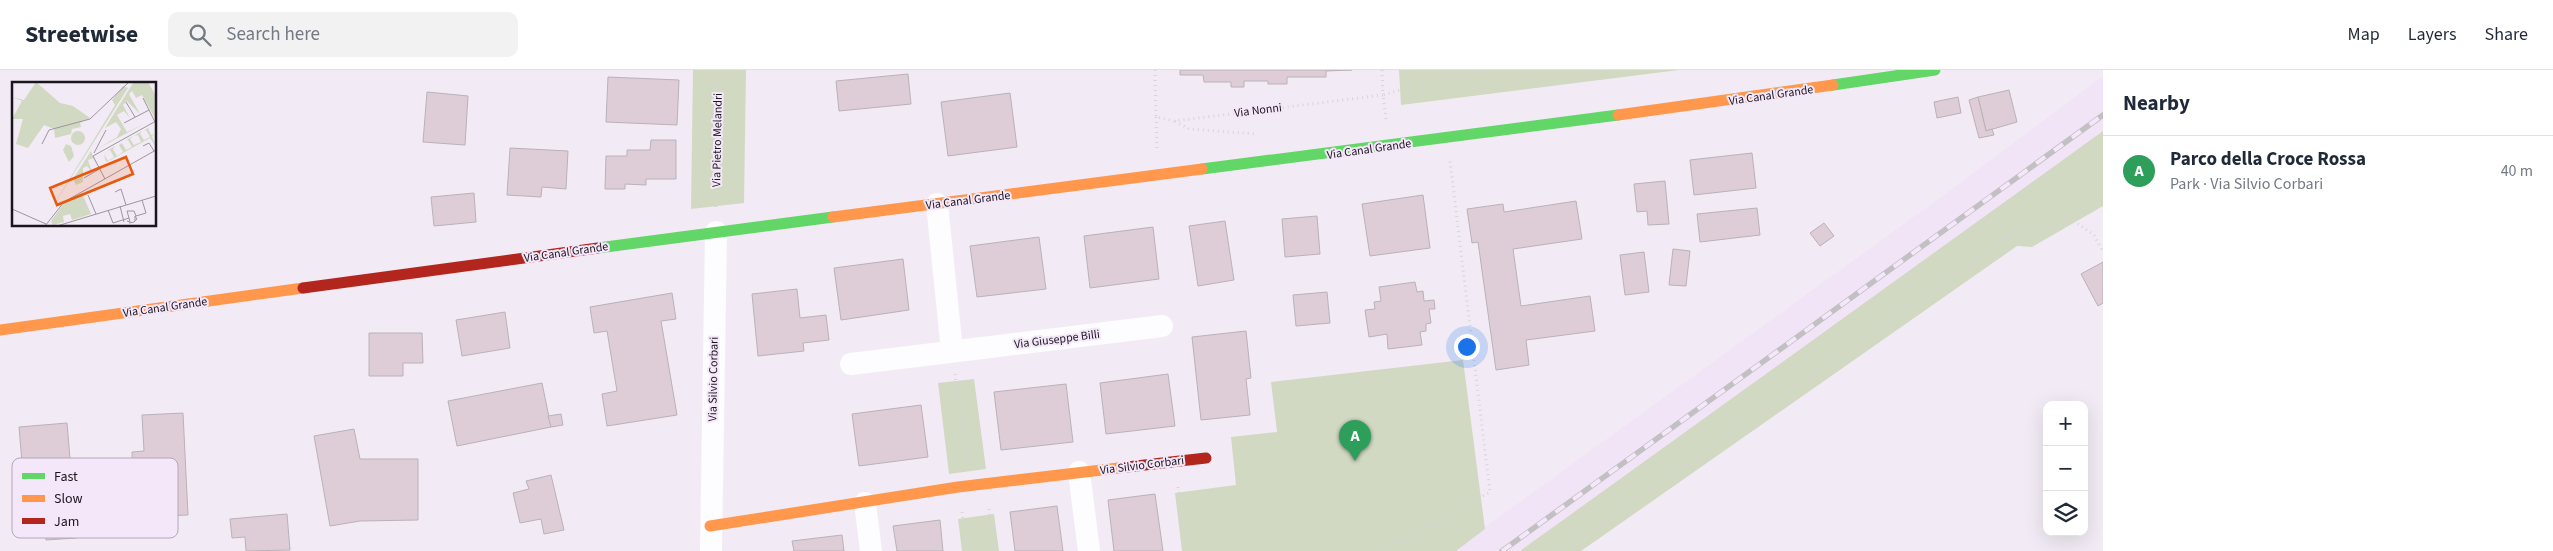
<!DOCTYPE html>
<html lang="en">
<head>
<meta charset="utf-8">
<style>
	body { margin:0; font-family:"Source Sans 3",sans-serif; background:#f2f2f3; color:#1f2937 }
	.controls { position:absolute; right:15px; bottom:15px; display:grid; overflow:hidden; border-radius:10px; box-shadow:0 5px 20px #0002 }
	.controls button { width:45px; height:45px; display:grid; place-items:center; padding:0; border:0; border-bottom:1px solid #e0e1e3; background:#fff; color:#1f2937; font:25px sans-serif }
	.you { position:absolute; left:1466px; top:276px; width:18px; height:18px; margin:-12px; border:4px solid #fff; border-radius:50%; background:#1a73e8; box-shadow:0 0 0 8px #1a73e833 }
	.badge { display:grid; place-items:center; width:32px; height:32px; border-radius:50%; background:#7c3aed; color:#fff; font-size:16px; font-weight:700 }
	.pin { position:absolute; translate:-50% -41px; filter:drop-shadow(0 1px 2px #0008) }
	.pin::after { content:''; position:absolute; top:26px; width:18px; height:15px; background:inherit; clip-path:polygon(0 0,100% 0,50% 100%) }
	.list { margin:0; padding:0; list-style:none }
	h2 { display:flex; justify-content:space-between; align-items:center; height:65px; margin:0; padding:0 20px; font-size:21px }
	h2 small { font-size:16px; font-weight:400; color:#747a83 }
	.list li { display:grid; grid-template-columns:32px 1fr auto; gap:15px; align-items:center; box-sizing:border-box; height:70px; padding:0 20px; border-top:1px solid #e0e1e3 }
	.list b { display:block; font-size:19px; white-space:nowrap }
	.list p { margin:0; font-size:16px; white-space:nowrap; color:#747a83 }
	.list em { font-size:16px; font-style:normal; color:#747a83 }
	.icon { flex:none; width:28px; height:28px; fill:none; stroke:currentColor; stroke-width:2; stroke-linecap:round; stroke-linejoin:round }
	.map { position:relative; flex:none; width:2103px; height:481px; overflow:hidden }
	header { display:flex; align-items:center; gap:30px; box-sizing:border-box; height:70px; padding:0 25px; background:#fff; border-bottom:1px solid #e0e1e3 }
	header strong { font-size:24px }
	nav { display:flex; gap:28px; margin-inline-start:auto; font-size:18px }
	.search { width:350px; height:45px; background:#f2f2f3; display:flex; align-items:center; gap:12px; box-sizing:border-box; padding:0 18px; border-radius:10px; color:#747a83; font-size:19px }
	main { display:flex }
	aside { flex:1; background:#fff }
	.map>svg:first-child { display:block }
</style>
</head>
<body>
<header>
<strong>Streetwise</strong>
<div class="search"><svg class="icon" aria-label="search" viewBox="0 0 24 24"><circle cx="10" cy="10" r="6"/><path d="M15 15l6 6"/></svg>Search here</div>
<nav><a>Map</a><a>Layers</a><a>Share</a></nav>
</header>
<main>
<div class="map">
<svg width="2103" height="481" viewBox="0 0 2103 481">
	<rect width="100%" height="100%" fill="#f2ebf5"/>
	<polygon fill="#f1e4f6" points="2103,6 2103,61 2027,117 1520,481 1452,481 1952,119"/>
	<g fill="#d1d9c2">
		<polygon points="693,0 746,0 744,133 691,139"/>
		<polygon points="1399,0 1679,0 1401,35"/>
		<polygon points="2103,61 2103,136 2032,177 2017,176 1581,481 1520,481"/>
		<polygon points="1463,290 1485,459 1456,481 1182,481 1175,423 1236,415 1231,367 1277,362 1271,312"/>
		<polygon points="974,309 986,399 949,404 938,313"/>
		<polygon points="994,444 999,481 962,481 958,449"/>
	</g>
	<g fill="#decdd7" stroke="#b9b2b8">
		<polygon points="1180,0 1352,0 1326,1 1326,7 1287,7 1287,14 1268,14 1268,11 1244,11 1244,17 1231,17 1231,12 1204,12 1203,5 1180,5"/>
		<polygon points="908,4 911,34 839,41 836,11"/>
		<polygon points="608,7 679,10 677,55 606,52"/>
		<polygon points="2009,20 2017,52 1986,61 1978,27"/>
		<polygon points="427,22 468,26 465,75 423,72"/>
		<polygon points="1010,23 1017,77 948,86 941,32"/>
		<polygon points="1958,27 1961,43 1937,48 1934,32"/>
		<polygon points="1978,27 1986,61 1992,59 1994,65 1979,68 1969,30"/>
		<polygon points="651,70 676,70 676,109 646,109 646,115 625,114 625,119 605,119 606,86 627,86 627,80 650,80"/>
		<polygon points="510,78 568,81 566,119 542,117 541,127 507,125"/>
		<polygon points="1752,83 1756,118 1694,125 1690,90"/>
		<polygon points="1665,111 1669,154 1648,155 1647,141 1637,142 1634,114"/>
		<polygon points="474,123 476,152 434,156 431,127"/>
		<polygon points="1423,125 1430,178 1370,186 1362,134"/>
		<polygon points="1576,131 1582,169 1513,179 1521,236 1590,226 1595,261 1526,270 1529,295 1496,300 1478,172 1472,173 1467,139 1503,134 1504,142"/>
		<polygon points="1757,138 1760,165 1700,172 1697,144"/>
		<polygon points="1317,146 1320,184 1285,187 1282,149"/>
		<polygon points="1225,151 1234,210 1198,216 1189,156"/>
		<polygon points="1824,153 1834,166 1820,176 1810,163"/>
		<polygon points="1153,157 1159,209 1090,218 1084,166"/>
		<polygon points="1039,167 1046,219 977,227 970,176"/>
		<polygon points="1673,179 1690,181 1686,216 1669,215"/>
		<polygon points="1644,182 1649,222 1625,225 1620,185"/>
		<polygon points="903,189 909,240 841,250 834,198"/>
		<polygon points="2103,192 2103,233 2098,236 2081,204"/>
		<polygon points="1415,212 1417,222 1423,221 1424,231 1434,230 1435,239 1429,239 1431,253 1426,254 1426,261 1420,262 1422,275 1388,279 1387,264 1369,267 1365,240 1375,239 1374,232 1381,231 1379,217"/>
		<polygon points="797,219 800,248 826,245 829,270 803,273 804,281 758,286 752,224"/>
		<polygon points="1327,222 1330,253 1296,256 1293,225"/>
		<polygon points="672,223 676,249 661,251 677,345 607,356 602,324 617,321 607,261 594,263 590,237"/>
		<polygon points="505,242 510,278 462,286 456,250"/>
		<polygon points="1246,261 1251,308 1246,309 1250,345 1201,350 1192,267"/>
		<polygon points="369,263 422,263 423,293 403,293 403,306 369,306"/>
		<polygon points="1168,304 1175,356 1106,364 1100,313"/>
		<polygon points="542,313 551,357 457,376 448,331"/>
		<polygon points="1066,314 1073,372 1001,380 994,322"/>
		<polygon points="921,335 928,387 859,396 852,344"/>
		<polygon points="183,343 188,445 134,447 132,382 144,381 142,345"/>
		<polygon points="561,344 563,355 551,357 548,346"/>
		<polygon points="67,353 74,436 26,440 19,357"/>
		<polygon points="354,359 360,389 418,389 418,450 360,451 330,456 314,366"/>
		<polygon points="551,405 564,460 544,464 541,449 520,453 513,423 529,419 526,411"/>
		<polygon points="1155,424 1163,481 1114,481 1108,430"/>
		<polygon points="74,436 76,468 46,470 45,462 28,464 26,440"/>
		<polygon points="1057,436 1063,481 1015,481 1010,442"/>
		<polygon points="287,444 290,480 246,481 245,467 232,468 230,449"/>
		<polygon points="940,450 943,481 897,481 893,456"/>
		<polygon points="842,465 844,481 794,481 792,471"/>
	</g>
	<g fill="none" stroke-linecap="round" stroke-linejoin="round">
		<g stroke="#d7d5d7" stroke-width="3" stroke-dasharray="1 4" stroke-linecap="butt">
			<polyline points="1155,0 1156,47 1174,51 1383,25 1382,0"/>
			<polyline points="1156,47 1157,79"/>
			<polyline points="1386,49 1383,25 1431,11 1489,0"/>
			<polyline points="1175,51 1189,59 1256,64"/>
			<polyline points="716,137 718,0"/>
			<polyline points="2006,169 2074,151 2094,165 2103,182"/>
			<polyline points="955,304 967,390"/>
			<polyline points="1178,417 1186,481"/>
			<polyline points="989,439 994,481"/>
			<polyline points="962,442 967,481"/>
			<polyline points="1382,481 1490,422 1450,91"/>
			<polyline points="1561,481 2038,145"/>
		</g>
		<g stroke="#fdfcfe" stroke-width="22">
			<polyline points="937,134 952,281"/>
			<polyline points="851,294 1162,256"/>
			<polyline points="1079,402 1089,481"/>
			<polyline points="865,433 871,481"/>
			<polyline points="711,481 716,162"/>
		</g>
		<g stroke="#63d668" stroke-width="11">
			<polyline points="1833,15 1935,0"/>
			<polyline points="1202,99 1618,45"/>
			<polyline points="598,178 833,147"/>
		</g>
		<g stroke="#ff974d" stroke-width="11">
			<polyline points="1618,45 1833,15"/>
			<polyline points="833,147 1202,99"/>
			<polyline points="0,260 303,218"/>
			<polyline points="710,456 958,417 1127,397"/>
		</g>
		<g stroke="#b3261e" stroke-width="11">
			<polyline points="303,218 598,178"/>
			<polyline points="1127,397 1206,388"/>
		</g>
		<defs>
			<polyline id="rail" points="1502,481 2103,45"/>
		</defs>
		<use href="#rail" stroke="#c2c0c2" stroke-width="5.5"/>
		<use href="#rail" stroke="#f4e7f9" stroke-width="4" stroke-dasharray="11" stroke-linecap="butt"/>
	</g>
	<g text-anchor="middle" stroke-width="4" stroke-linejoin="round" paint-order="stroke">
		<g font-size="12" fill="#1b161d" stroke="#f4e7f9">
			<text transform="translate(1771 25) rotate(-8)" y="4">Via Canal Grande</text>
			<text transform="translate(1258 40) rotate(-7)" y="4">Via Nonni</text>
			<text transform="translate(717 70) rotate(-89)" y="4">Via Pietro Melandri</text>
			<text transform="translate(1369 79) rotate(-8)" y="4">Via Canal Grande</text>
			<text transform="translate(968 130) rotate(-7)" y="4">Via Canal Grande</text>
			<text transform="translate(566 182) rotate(-8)" y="4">Via Canal Grande</text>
			<text transform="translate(165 237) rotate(-8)" y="4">Via Canal Grande</text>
			<text transform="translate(1057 269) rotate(-7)" y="4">Via Giuseppe Billi</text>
			<text transform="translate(713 309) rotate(-89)" y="4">Via Silvio Corbari</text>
			<text transform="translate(1142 395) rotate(-7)" y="4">Via Silvio Corbari</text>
		</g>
	</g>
	<g transform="translate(12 12)">
		<rect width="144" height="144" fill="#f2ebf5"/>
		<path d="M24 0 48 21 61 24 78 36 68 41 69 45 60 47 59 52 43 56 42 47 32 43 16 66 4 62 11 37H0L10 19 0 15 12 18ZM136 0 144 14V38L130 13 124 16 120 9 117 12 128 32 115 19 111 23 118 36 112 29 105 33 115 50 132 42 85 67 105 55 109 47 104 40 93 46 121 1ZM111 4 116 6 31 140 103 23 100 18ZM136 46 139 53 143 52 140 54 144 65 138 56 95 80 93 77 92 72 96 79 102 75 98 68 95 69 103 64 101 67 105 74 111 70 107 63 110 61 114 68 120 65 116 58 113 59 121 54 118 57 122 63 129 60 126 53 122 54 130 49 128 52 132 58 138 55 134 48 131 49ZM59 56a7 7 0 1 1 14 0a7 7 0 1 1-14 0ZM54 62 59 64 62 74 57 80 51 68ZM79 69 86 86 81 76 76 78 80 90 75 84 71 86V100L64 103 61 97ZM70 111 79 132 60 138 58 132 51 134 52 140 41 143 39 139 52 121Z" fill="#d1d9c2"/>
		<path fill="none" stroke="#9c969f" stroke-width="1" d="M131 16 143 40M114 20 123 35M112 41 137 28M30 62 37 48 78 37 117 0M131 64 137 61 142 69M82 71 94 48M81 74 144 39M81 74 93 97M72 96 89 86M103 110 109 107 114 123M76 113 84 132M108 124 112 140M0 127 34 142M96 128 101 141 117 136 118 140 115 139M124 134 134 131 130 118M117 136 115 129H122L124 134M117 141 122 140 125 137 123 134V139M33 144 52 120 144 68M45 144 144 114"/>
		<path fill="#e8590c" fill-opacity="0.15" stroke="#e8590c" stroke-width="2.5" d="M114 75 121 92 45 123 38 106Z"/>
		<rect width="144" height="144" fill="none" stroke="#1b161d" stroke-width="2.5"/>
	</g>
	<rect x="12" y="388" width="166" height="80" rx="8" fill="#f4e7f9" stroke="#b3a8b7" stroke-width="1"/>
	<rect x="22" y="403" width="23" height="6" fill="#63d668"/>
	<rect x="22" y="425" width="23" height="7" fill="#ff974d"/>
	<rect x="22" y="448" width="23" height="6" fill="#b3261e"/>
	<g font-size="14" fill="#1b161d">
		<text x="54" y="411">Fast</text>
		<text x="54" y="433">Slow</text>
		<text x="54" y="456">Jam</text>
	</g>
</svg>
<div class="controls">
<button>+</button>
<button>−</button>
<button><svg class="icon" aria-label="layers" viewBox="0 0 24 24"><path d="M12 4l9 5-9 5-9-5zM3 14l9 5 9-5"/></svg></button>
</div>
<div class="you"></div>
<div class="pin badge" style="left:1355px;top:391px;background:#2e9e5b">A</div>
</div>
<aside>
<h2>Nearby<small></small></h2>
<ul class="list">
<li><span class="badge" style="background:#2e9e5b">A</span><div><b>Parco della Croce Rossa</b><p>Park · Via Silvio Corbari</p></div><em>40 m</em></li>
</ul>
</aside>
</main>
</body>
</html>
